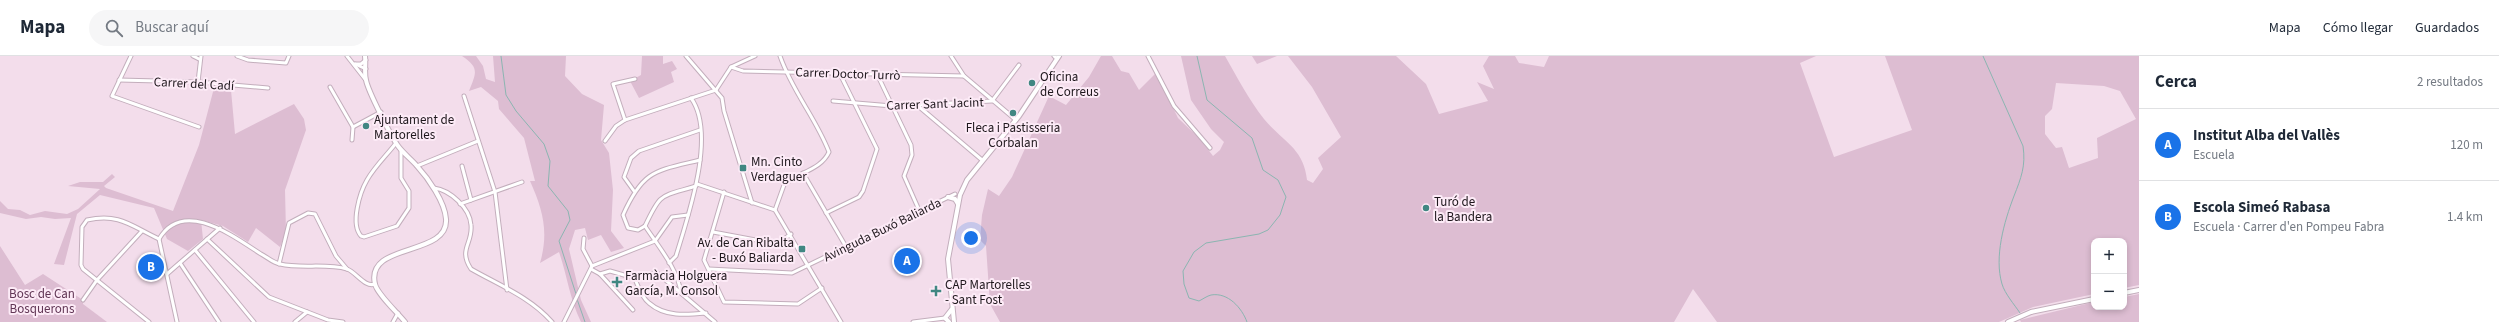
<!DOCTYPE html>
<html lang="es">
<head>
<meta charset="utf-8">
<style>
	body { margin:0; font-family:"Source Sans 3",sans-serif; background:#f6f6f7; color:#1f2937 }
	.controls { position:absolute; right:12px; bottom:12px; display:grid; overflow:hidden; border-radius:8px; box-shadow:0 2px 6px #0003 }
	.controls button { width:36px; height:36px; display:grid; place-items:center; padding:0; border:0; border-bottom:1px solid #e0e1e3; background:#fff; color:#1f2937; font:20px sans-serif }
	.you { position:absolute; left:971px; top:182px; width:14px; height:14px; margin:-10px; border:3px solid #fff; border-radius:50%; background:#1a73e8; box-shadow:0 0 0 6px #1a73e833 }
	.badge { display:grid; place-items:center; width:26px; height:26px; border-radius:50%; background:#1a73e8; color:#fff; font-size:13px; font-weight:700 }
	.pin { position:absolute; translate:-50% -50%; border:2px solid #fff; box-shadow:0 1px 4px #0006 }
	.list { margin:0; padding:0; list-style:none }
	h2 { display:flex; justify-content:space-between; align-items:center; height:52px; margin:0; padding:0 16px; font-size:17px }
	h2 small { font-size:13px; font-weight:400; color:#747a83 }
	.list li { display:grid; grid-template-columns:26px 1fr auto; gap:12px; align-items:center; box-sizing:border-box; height:72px; padding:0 16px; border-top:1px solid #e0e1e3 }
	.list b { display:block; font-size:15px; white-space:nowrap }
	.list p { margin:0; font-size:13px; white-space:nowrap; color:#747a83 }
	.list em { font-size:13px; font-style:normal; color:#747a83 }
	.icon { flex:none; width:22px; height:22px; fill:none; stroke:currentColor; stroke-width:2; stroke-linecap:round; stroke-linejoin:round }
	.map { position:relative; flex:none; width:2139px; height:266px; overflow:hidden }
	header { display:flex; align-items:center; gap:24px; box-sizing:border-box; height:56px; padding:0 20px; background:#fff; border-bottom:1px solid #e0e1e3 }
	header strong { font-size:19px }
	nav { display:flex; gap:22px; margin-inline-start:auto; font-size:14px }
	.search { width:280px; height:36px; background:#f6f6f7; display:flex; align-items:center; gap:10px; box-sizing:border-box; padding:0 14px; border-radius:22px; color:#747a83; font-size:15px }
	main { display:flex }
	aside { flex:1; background:#fff }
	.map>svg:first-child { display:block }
</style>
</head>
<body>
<header>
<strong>Mapa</strong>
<div class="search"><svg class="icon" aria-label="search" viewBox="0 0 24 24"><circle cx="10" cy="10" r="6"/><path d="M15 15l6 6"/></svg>Buscar aquí</div>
<nav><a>Mapa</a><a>Cómo llegar</a><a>Guardados</a></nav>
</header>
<main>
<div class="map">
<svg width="2139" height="266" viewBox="0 0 2139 266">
	<rect width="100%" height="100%" fill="#f3ddeb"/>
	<g fill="#ddbdd2" fill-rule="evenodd">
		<path d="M462 0H476L483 10 486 23 495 26 493 0H566L565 20 582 38 604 49 601 84 609 97 613 134 611 175 624 192 611 196 601 179 588 184 585 172 575 174 569 193 581 244 591 266H581C570 244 567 219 559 196L540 207C549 176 543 154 530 125H535L524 82 499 53 498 45 481 31 469 35C476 17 480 12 462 0Z"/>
		<polygon points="642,0 663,0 663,8 672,5 677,13 671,16 674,26 639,42 630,25 641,19"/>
		<path d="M1101 0H1112L1121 15 1129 17 1139 34 1156 17 1178 62 1200 83 1213 100 1220 94 1224 86 1211 73 1191 44 1181 0H1225C1237 21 1249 44 1264 63 1282 85 1304 92 1307 124L1313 127 1323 113 1318 102 1341 81 1312 31 1288 0H1396L1426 28 1439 58 1488 45 1477 26 1494 33 1483 10 1489 0H1515L1519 7 1544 11 1549 0H1816L1800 7 1834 101 1912 74 1885 0H2139V229L2124 232V185H2094V238L2033 251 1999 266H1717L1693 233 1674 266H1000L990 248 986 190 980 184 982 159 988 133 999 140 1012 121 1049 40 1066 49 1089 21ZM2056 27 2104 30 2120 35 2136 63 2097 82 2098 102 2069 112 2062 91 2056 92 2045 78V60L2052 53Z"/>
		<polygon points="1252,0 1277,0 1257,8"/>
		<polygon points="214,32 231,34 235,78 294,48 304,63 306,74 285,134 286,176 280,191 256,172 248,186 223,170 201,164 203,183 188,195 167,183 154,152 100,139 77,158 64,209 54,208 71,162 55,163 41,161 26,163 0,157 0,145 8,153 20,154 30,159 45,155 67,158 78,153 100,133 68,130 80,126 103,126 112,118 115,121 104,130 106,132 173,155 199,89"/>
		<polygon points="0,190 25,229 43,218 83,244 83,248 107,266 0,266"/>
		<polygon points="2139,238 2139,266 2021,266 2020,264 2094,246 2094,251 2124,251 2124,241"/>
	</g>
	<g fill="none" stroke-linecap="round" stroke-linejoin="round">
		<g stroke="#8bb5b1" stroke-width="1">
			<polyline points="501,0 506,39 516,55 544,88 550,105 548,130 568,155 570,164 559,185 576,238"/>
			<path d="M1197 0 1207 44 1252 82 1263 114 1278 124 1286 141 1280 159 1268 174 1259 178 1206 187 1194 196 1183 215 1184 228 1189 242 1199 245C1203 243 1207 240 1211 239 1228 236 1242 252 1247 266"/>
			<path d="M1983 0 2023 90C2026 110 2021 122 2014 140 2004 166 1994 201 2002 228 2005 238 2014 248 2020 257"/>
			<polyline points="577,243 585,266"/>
		</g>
		<defs>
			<g id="minor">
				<polyline points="131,0 112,40 199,71"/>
				<polyline points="193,0 199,3"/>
				<polyline points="237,0 248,4 286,7 289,0"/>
				<polyline points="347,0 365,23"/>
				<polyline points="686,0 722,42 724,55 752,147"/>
				<polyline points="951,0 964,20 1016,64"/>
				<polyline points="1054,0 1057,3"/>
				<polyline points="1148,0 1174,50 1210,92"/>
				<polyline points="355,8 366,13"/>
				<polyline points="355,8 361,8 366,4"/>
				<polyline points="731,11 743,15 964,20"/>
				<polyline points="877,18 911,89 912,99 904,120 919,154"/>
				<polyline points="119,24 198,26 268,32"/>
				<polyline points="198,26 201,0"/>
				<polyline points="330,31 353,71 352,84"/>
				<polyline points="716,34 731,11 755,0"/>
				<polyline points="464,40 495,136 507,234"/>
				<polyline points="833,45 892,50 992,45 1019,9"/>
				<polyline points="917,49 982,104"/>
				<polyline points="625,64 613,28 635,23"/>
				<polyline points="353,71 381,56"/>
				<polyline points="605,85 616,70 625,64 716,34"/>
				<path d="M396 87C387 99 375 110 367 124 360 136 350 168 361 180L364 181 397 170 409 152V135L401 122V94"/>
				<polyline points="417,110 478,85"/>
				<polyline points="462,110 471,144"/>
				<polyline points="803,117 845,189"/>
				<polyline points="697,128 775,154 841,266"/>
				<path d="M434 132C450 134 470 152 471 169 473 188 458 193 471 213 499 229 530 241 552 266"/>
				<polyline points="634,135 624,121 631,102 639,95 700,74"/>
				<polyline points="724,136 704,204 724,246 798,248 822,232"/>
				<polyline points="460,148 522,126"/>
				<path d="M775 154 784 129C798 116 821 114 829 96 816 62 792 35 780 0"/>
				<polyline points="826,157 859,141 863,135 877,93 839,16"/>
				<path d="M645 170 638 174 628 172 623 159C643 114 655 115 700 104"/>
				<path d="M645 170C658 190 678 213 681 237"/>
				<path d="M645 170C661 136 660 141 696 130"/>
				<polyline points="713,176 777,188 791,178"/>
				<polyline points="584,182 583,193 592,210"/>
				<path d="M159 183C183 142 233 180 261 198 267 201 273 207 280 208 301 213 326 207 347 213 356 216 365 232 375 228"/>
				<polyline points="159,183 177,266"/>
				<polyline points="207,183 269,241 328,264 343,266"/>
				<polyline points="195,194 254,266"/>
				<polyline points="180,207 219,266"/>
				<path d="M669 207 676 200C688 160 717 78 691 42"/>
				<polyline points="279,208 289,167 308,157 315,158 336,200 347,213"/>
				<polyline points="592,210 655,185 672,161 688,159"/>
				<polyline points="591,213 600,218 633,254"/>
				<polyline points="709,213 792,217 955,138"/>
				<polyline points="167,218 220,172"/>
				<polyline points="600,218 610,215 638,223 656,216 715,266"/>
				<path d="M635 223C638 230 642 242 649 247 665 261 686 259 706 257"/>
				<polyline points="83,244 97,224 142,175"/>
				<path d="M149 266 83 213 81 209 82 171 87 164C120 157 131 170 159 183"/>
				<polyline points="295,266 307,256"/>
				<polyline points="393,266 398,257"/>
				<polyline points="564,266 592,210"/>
				<polyline points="913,266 945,262"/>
			</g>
			<g id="tertiary">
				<path d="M365 0C366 8 364 17 366 24 368 35 391 80 398 90 403 97 411 103 417 110 428 122 445 146 446 163 449 201 365 186 375 228 377 238 398 257 405 266"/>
				<polyline points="948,141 955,143 958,148"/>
				<polyline points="2124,237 2139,234"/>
				<polyline points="949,266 945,262 952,253"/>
				<polyline points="954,266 948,203 960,139 967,124 1019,60 1059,0"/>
				<polyline points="2008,266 2031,256 2094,243"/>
			</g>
		</defs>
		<use href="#minor" stroke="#c3aebc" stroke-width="5"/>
		<use href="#tertiary" stroke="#c3aebc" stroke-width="6"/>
		<use href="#minor" stroke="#fff" stroke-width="3"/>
		<use href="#tertiary" stroke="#fff" stroke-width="4"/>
	</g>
	<g fill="#408782" stroke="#fdebf7" stroke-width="1.5">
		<circle cx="1032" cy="27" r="4"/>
		<circle cx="1013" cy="57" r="4"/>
		<circle cx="366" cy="70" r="4"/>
		<rect x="739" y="108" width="8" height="8" rx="2"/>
		<circle cx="1426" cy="152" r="4"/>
		<rect x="798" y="189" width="8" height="8" rx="2"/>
		<path d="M615 220h4v4h4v4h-4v4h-4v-4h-4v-4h4z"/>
		<path d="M934 229h4v4h4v4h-4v4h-4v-4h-4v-4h4z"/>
	</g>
	<g text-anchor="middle" stroke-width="4" stroke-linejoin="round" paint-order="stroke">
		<g font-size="13" fill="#1e171c" stroke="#fdebf7">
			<text transform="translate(848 17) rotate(2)" y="5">Carrer Doctor Turrò</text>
			<text transform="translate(194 27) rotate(3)" y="5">Carrer del Cadí</text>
			<text transform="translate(935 47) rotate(-2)" y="5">Carrer Sant Jacint</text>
			<text transform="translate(882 173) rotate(-26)" y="5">Avinguda Buxó Baliarda</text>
		</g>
		<g font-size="13" fill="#1e171c" stroke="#fdebf7" text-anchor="start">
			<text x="1040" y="25">Oficina<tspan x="1040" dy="15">de Correus</tspan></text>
			<text x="374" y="68">Ajuntament de<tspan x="374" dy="15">Martorelles</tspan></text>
			<text x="1013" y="76" text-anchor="middle">Fleca i Pastisseria<tspan x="1013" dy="15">Corbalan</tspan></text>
			<text x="751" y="110">Mn. Cinto<tspan x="751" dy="15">Verdaguer</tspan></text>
			<text x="1434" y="150">Turó de<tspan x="1434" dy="15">la Bandera</tspan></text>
			<text x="794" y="191" text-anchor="end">Av. de Can Ribalta<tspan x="794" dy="15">- Buxó Baliarda</tspan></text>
			<text x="625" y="224">Farmàcia Holguera<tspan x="625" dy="15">García, M. Consol</tspan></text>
			<text x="945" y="233">CAP Martorelles<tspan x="945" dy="15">- Sant Fost</tspan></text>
		</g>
		<g font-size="13" fill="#623756" stroke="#fdebf7">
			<text x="42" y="242">Bosc de Can<tspan x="42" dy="15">Bosquerons</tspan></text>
		</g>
	</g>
</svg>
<div class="controls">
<button>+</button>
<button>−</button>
</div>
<div class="you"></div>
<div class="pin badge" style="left:907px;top:205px">A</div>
<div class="pin badge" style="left:151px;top:211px">B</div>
</div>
<aside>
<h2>Cerca<small>2 resultados</small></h2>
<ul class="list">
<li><span class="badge">A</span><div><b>Institut Alba del Vallès</b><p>Escuela</p></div><em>120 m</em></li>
<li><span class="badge">B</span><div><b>Escola Simeó Rabasa</b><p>Escuela · Carrer d'en Pompeu Fabra</p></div><em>1.4 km</em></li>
</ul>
</aside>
</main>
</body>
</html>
